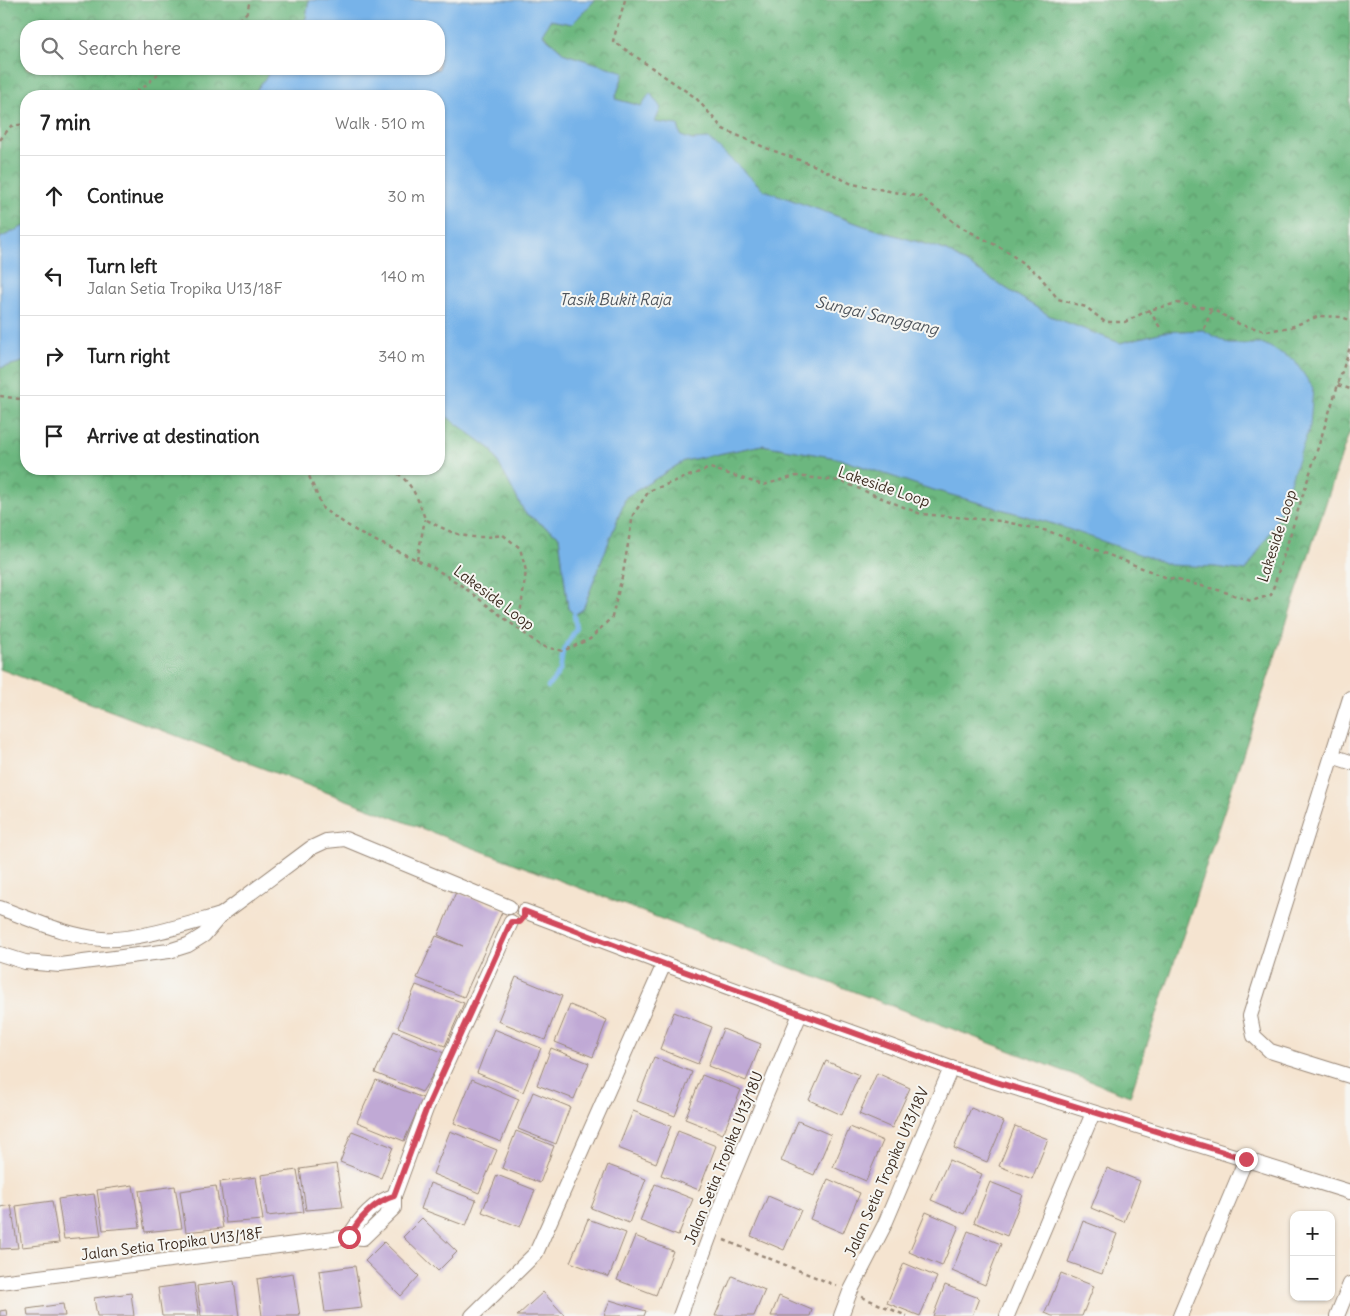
<!DOCTYPE html>
<html lang="en">
<head>
<meta charset="utf-8">
<style>
	body { margin:0; font-family:Delius,sans-serif; background:#f6f6f6; color:#222 }
	.controls { position:absolute; right:15px; bottom:15px; display:grid; overflow:hidden; border-radius:10px; box-shadow:0 1px 4px #0004 }
	.controls button { width:45px; height:45px; display:grid; place-items:center; padding:0; border:0; border-bottom:1px solid #e0e0e0; background:#fff; color:#222; font:25px sans-serif }
	.stop { position:absolute; width:15px; height:15px; margin:-11px; border:4px solid #d1495b; border-radius:50%; background:#fff }
	.stop.end { background:#d1495b; border-color:#fff; box-shadow:0 1px 5px #0008 }
	.list { margin:0; padding:0; list-style:none }
	h2 { display:flex; justify-content:space-between; align-items:center; height:65px; margin:0; padding:0 20px; font-size:21px }
	h2 small { font-size:16px; font-weight:400; color:#767676 }
	.list li { display:grid; grid-template-columns:32px 1fr auto; gap:15px; align-items:center; box-sizing:border-box; height:80px; padding:0 20px; border-top:1px solid #e0e0e0 }
	.list b { display:block; font-size:19px; white-space:nowrap }
	.list p { margin:0; font-size:16px; white-space:nowrap; color:#767676 }
	.list em { font-size:16px; font-style:normal; color:#767676 }
	.icon { flex:none; width:28px; height:28px; fill:none; stroke:currentColor; stroke-width:2; stroke-linecap:round; stroke-linejoin:round }
	.map { position:relative; flex:none; width:1350px; height:1316px; overflow:hidden }
	.search { position:absolute; background:#fff; box-shadow:0 1px 4px #0004; left:20px; top:20px; width:425px; height:55px; display:flex; align-items:center; gap:12px; box-sizing:border-box; padding:0 18px; border-radius:20px; color:#767676; font-size:19px }
	.panel { position:absolute; background:#fff; box-shadow:0 1px 4px #0004; left:20px; top:90px; width:425px; height:385px; border-radius:20px }
	.map>svg:first-child { display:block }
</style>
</head>
<body>
<div class="map">
<svg width="1350" height="1316" viewBox="0 0 1350 1316">
	<defs>
		<pattern id="forest-crowns" width="20" height="18" patternUnits="userSpaceOnUse" patternTransform="scale(1.25)"><rect width="20" height="18" fill="#6cb77f"/><path d="M2 6a3 3 0 1 1 6 0M12 15a3 3 0 1 1 6 0" fill="none" stroke="#5a9567"/></pattern>
	</defs>
	<rect width="100%" height="100%" fill="#f6f6f2"/>
	<filter id="ink" filterUnits="userSpaceOnUse"><feTurbulence type="fractalNoise" baseFrequency=".02" numOctaves="2"/><feDisplacementMap in="SourceGraphic" scale="10" xChannelSelector="R" yChannelSelector="G"/><feConvolveMatrix kernelMatrix="1 2 1 2 8 2 1 2 1" color-interpolation-filters="sRGB"/></filter>
	<filter id="wash" filterUnits="userSpaceOnUse"><feTurbulence type="fractalNoise" baseFrequency=".0096" numOctaves="4" result="noise"/><feDisplacementMap in="SourceGraphic" scale="20" xChannelSelector="R" yChannelSelector="G"/><feGaussianBlur stdDeviation="1.12" result="paint"/><feColorMatrix in="noise" values="0 0 0 0 0 0 0 0 0 0 0 0 0 0 0 0 0 1.4 0 .05"/><feComposite in="paint" operator="in"/></filter>
	<g filter="url(#wash)">
		<rect width="100%" height="100%" fill="#f5e4d0"/>
		<g fill="url(#forest-crowns)" stroke="#54704e">
			<polygon points="0,0 309,0 306,18 300,26 26,26 26,69 272,69 252,96 26,96 26,225 0,238"/>
			<polygon points="595,0 1350,0 1350,430 1130,1096 0,669 0,368 26,361 26,469 439,469 439,411 491,449 525,513 559,536 568,608 583,609 626,497 684,461 762,445 837,458 927,488 1054,524 1215,567 1246,571 1264,344 1229,344 1202,330 1163,332 1120,343 1050,316 945,250 864,226 764,190 709,140 692,140 681,136 678,125 654,122 651,93 641,106 615,99 624,72 565,54 542,33 550,20 572,24"/>
		</g>
		<g fill="#77b3e9" stroke="#596e84">
			<polygon points="309,0 595,0 572,24 550,20 542,34 565,54 624,72 615,99 641,106 650,93 661,108 655,122 678,125 681,136 692,140 709,139 764,190 864,226 945,250 1050,316 1120,343 1163,332 1203,330 1229,344 1264,344 1294,360 1313,388 1310,426 1275,524 1246,571 1215,567 1170,565 1054,524 927,488 837,458 762,445 684,461 626,497 583,609 574,615 568,608 559,536 525,513 491,449 439,411 439,96 252,96 272,69 439,69 439,26 300,26 306,18"/>
			<polygon points="26,225 26,361 0,368 0,238"/>
		</g>
		<g fill="none" stroke-linecap="round" stroke-linejoin="round">
			<polyline stroke="#77b3e9" stroke-width="4.5" points="548,687 560,671 563,651 576,628 574,615"/>
		</g>
		<g id="blocks">
			<g fill="#c0a9d5">
				<polygon points="456,892 503,910 464,997 417,978 436,936 463,946 438,935"/>
				<polygon points="516,977 562,996 545,1040 498,1021"/>
				<polygon points="416,985 464,1003 445,1046 398,1027"/>
				<polygon points="570,1005 607,1020 593,1057 555,1042"/>
				<polygon points="674,1012 712,1027 698,1064 660,1049"/>
				<polygon points="494,1029 541,1048 523,1092 477,1073"/>
				<polygon points="723,1029 761,1044 746,1081 708,1066"/>
				<polygon points="394,1031 446,1054 422,1092 375,1073"/>
				<polygon points="551,1048 589,1063 574,1099 537,1085"/>
				<polygon points="654,1057 692,1072 675,1116 637,1101"/>
				<polygon points="826,1061 859,1075 842,1115 809,1100"/>
				<polygon points="877,1073 910,1088 892,1128 859,1114"/>
				<polygon points="702,1075 741,1090 723,1134 685,1119"/>
				<polygon points="472,1079 519,1099 501,1142 454,1123"/>
				<polygon points="376,1080 423,1098 404,1141 357,1122"/>
				<polygon points="533,1092 570,1107 556,1144 518,1129"/>
				<polygon points="971,1108 1004,1122 987,1162 954,1148"/>
				<polygon points="633,1111 671,1126 656,1163 618,1148"/>
				<polygon points="798,1121 831,1135 814,1175 781,1161"/>
				<polygon points="1015,1126 1048,1139 1032,1179 999,1166"/>
				<polygon points="850,1127 883,1141 866,1181 833,1167"/>
				<polygon points="352,1131 393,1147 381,1178 340,1162"/>
				<polygon points="450,1131 497,1150 479,1193 433,1174"/>
				<polygon points="516,1131 554,1146 540,1183 502,1168"/>
				<polygon points="678,1131 716,1146 699,1190 661,1175"/>
				<polygon points="949,1160 982,1174 964,1214 931,1200"/>
				<polygon points="336,1164 343,1207 306,1210 300,1169"/>
				<polygon points="608,1165 646,1179 629,1223 591,1208"/>
				<polygon points="1107,1168 1140,1181 1124,1222 1091,1208"/>
				<polygon points="297,1170 304,1212 267,1216 261,1175"/>
				<polygon points="497,1175 535,1190 520,1227 482,1212"/>
				<polygon points="256,1177 263,1220 226,1223 220,1182"/>
				<polygon points="828,1179 860,1193 843,1233 810,1219"/>
				<polygon points="990,1182 1023,1195 1007,1236 974,1222"/>
				<polygon points="430,1183 476,1200 466,1226 421,1209"/>
				<polygon points="655,1184 693,1199 678,1236 640,1221"/>
				<polygon points="133,1185 140,1227 103,1230 97,1190"/>
				<polygon points="175,1186 182,1228 145,1232 139,1191"/>
				<polygon points="216,1186 223,1228 186,1232 180,1191"/>
				<polygon points="94,1194 101,1236 64,1239 58,1199"/>
				<polygon points="768,1196 801,1210 784,1250 751,1236"/>
				<polygon points="52,1201 59,1243 22,1247 16,1206"/>
				<polygon points="11,1205 18,1248 0,1249 0,1207"/>
				<polygon points="926,1212 959,1226 942,1266 909,1252"/>
				<polygon points="422,1218 457,1252 438,1271 403,1237"/>
				<polygon points="588,1219 626,1233 609,1277 570,1262"/>
				<polygon points="1083,1221 1117,1234 1102,1274 1068,1262"/>
				<polygon points="968,1231 1001,1244 985,1285 952,1271"/>
				<polygon points="635,1236 673,1251 656,1295 617,1280"/>
				<polygon points="384,1242 419,1276 401,1296 365,1261"/>
				<polygon points="904,1263 937,1277 920,1316 887,1303"/>
				<polygon points="355,1266 362,1308 325,1312 319,1271"/>
				<polygon points="293,1273 300,1316 262,1316 257,1279"/>
				<polygon points="1061,1273 1094,1286 1082,1316 1052,1316 1045,1313"/>
				<polygon points="732,1276 765,1290 754,1316 715,1316"/>
				<polygon points="234,1281 239,1316 201,1316 197,1286"/>
				<polygon points="194,1283 199,1316 162,1316 158,1288"/>
				<polygon points="945,1285 979,1298 972,1316 933,1316"/>
				<polygon points="543,1292 565,1316 517,1316"/>
				<polygon points="131,1293 134,1316 97,1316 94,1298"/>
				<polygon points="779,1296 812,1310 810,1316 771,1316"/>
				<polygon points="610,1300 646,1311 644,1316 604,1316"/>
				<polygon points="63,1304 65,1316 28,1316 27,1309"/>
				<polygon points="6,1310 7,1316 0,1316 0,1311"/>
			</g>
		</g>
	</g>
	<g filter="url(#ink)">
		<use href="#blocks" fill-opacity="0" stroke="#988777" stroke-width="1"/>
		<g fill="none" stroke-linecap="round" stroke-linejoin="round">
			<defs>
				<g id="street">
					<polyline points="1350,698 1250,1016 1254,1036 1270,1051 1350,1076"/>
					<polyline points="1332,756 1350,762"/>
					<path d="M0 908C33 920 67 936 102 939 132 942 191 923 221 915"/>
					<polyline points="524,911 664,964 951,1068 1350,1192"/>
					<polyline points="0,954 25,962 60,965 169,951 188,945 204,935 221,915 311,848 326,841 345,839 509,907"/>
					<polyline points="394,1196 426,1109 511,922"/>
					<path d="M394 1196V1208L363 1238 349 1237C358 1220 375 1201 394 1196Z"/>
					<polyline points="0,1282 349,1237"/>
					<polyline points="472,1316 536,1253 664,964"/>
					<polyline points="680,1316 729,1184 800,1014"/>
					<polyline points="841,1316 850,1292 884,1226 951,1068"/>
					<polyline points="1007,1316 1093,1113"/>
					<polyline points="1180,1316 1246,1159"/>
					<polyline points="1337,1316 1350,1284"/>
				</g>
			</defs>
			<use href="#street" stroke="#988777" stroke-width="16"/>
			<g stroke="#988777" stroke-width="2.5" stroke-dasharray="4 4" stroke-linecap="butt">
				<polyline points="625,0 613,41 696,98 723,129 766,148 816,166 852,184 921,197 959,226 1005,250 1039,275 1058,299 1086,307 1105,322 1125,322 1149,310 1178,303 1212,309 1241,325 1267,331 1291,327 1319,316 1341,317 1350,320"/>
				<polyline points="234,26 247,12 250,0"/>
				<polyline points="121,96 142,89 163,69"/>
				<polyline points="0,140 11,126 26,124"/>
				<polyline points="1149,310 1161,329"/>
				<polyline points="1204,329 1212,309"/>
				<polyline points="1338,385 1350,389"/>
				<polyline points="0,396 26,400"/>
				<polyline points="306,469 323,509 361,534 434,568 458,583 541,646 563,651 590,639 612,617 623,573 633,515 649,491 710,468 763,485 796,476 840,481 921,514 1001,521 1048,531 1165,577 1222,591 1251,601 1271,595 1350,347"/>
				<path d="M391 469C411 480 418 498 425 519 456 536 468 540 503 535L520 548 526 571 518 630"/>
				<polyline points="417,560 425,519"/>
				<polyline points="724,1240 837,1286"/>
				<polyline points="862,1297 907,1316"/>
			</g>
			<use href="#street" stroke="#fff" stroke-width="14"/>
		</g>
	</g>
	<g fill="none" stroke-linecap="round" stroke-linejoin="round" filter="url(#ink)">
		<path stroke="#d1495b" stroke-width="6" d="M349 1237C358 1220 375 1201 394 1196L426 1110 511 922H520L524 917V911L664 964 951 1068 1246 1159"/>
	</g>
	<g text-anchor="middle" stroke-width="4" stroke-linejoin="round" paint-order="stroke">
		<g font-size="15" fill="#3b2a1e" stroke="#f6f6f2">
			<text transform="translate(884 487) rotate(19)" y="5">Lakeside Loop</text>
			<text transform="translate(1277 536) rotate(-72)" y="5">Lakeside Loop</text>
			<text transform="translate(494 598) rotate(37)" y="5">Lakeside Loop</text>
			<text transform="translate(724 1158) rotate(-68)" y="5">Jalan Setia Tropika U13/18U</text>
			<text transform="translate(887 1172) rotate(-66)" y="5">Jalan Setia Tropika U13/18V</text>
			<text transform="translate(172 1244) rotate(-7)" y="5">Jalan Setia Tropika U13/18F</text>
		</g>
		<g font-size="16" font-style="italic" fill="#4d535b" stroke="#f6f6f2">
			<text x="615" y="305">Tasik Bukit Raja</text>
			<text transform="translate(877 315) rotate(13)" y="6">Sungai Sanggang</text>
		</g>
	</g>
</svg>
<div class="controls">
<button>+</button>
<button>−</button>
</div>
<div class="stop" style="left:349px;top:1237px"></div>
<div class="stop end" style="left:1246px;top:1159px"></div>
<div class="search"><svg class="icon" aria-label="search" viewBox="0 0 24 24"><circle cx="10" cy="10" r="6"/><path d="M15 15l6 6"/></svg>Search here</div>
<section class="panel">
<h2>7 min<small>Walk · 510 m</small></h2>
<ul class="list">
<li><svg class="icon" aria-label="ahead" viewBox="0 0 24 24"><path d="M12 20V5M6 11l6-6 6 6"/></svg><div><b>Continue</b></div><em>30 m</em></li>
<li><svg class="icon" aria-label="left" viewBox="0 0 24 24"><path d="M17 20v-9H6M10 6l-5 5 5 5"/></svg><div><b>Turn left</b><p>Jalan Setia Tropika U13/18F</p></div><em>140 m</em></li>
<li><svg class="icon" aria-label="right" viewBox="0 0 24 24"><path d="M7 20v-9h11M14 6l5 5-5 5"/></svg><div><b>Turn right</b></div><em>340 m</em></li>
<li><svg class="icon" aria-label="arrive" viewBox="0 0 24 24"><path d="M6 21V4h12l-3 4 3 4H6"/></svg><div><b>Arrive at destination</b></div></li>
</ul>
</section>
</div>
</body>
</html>
